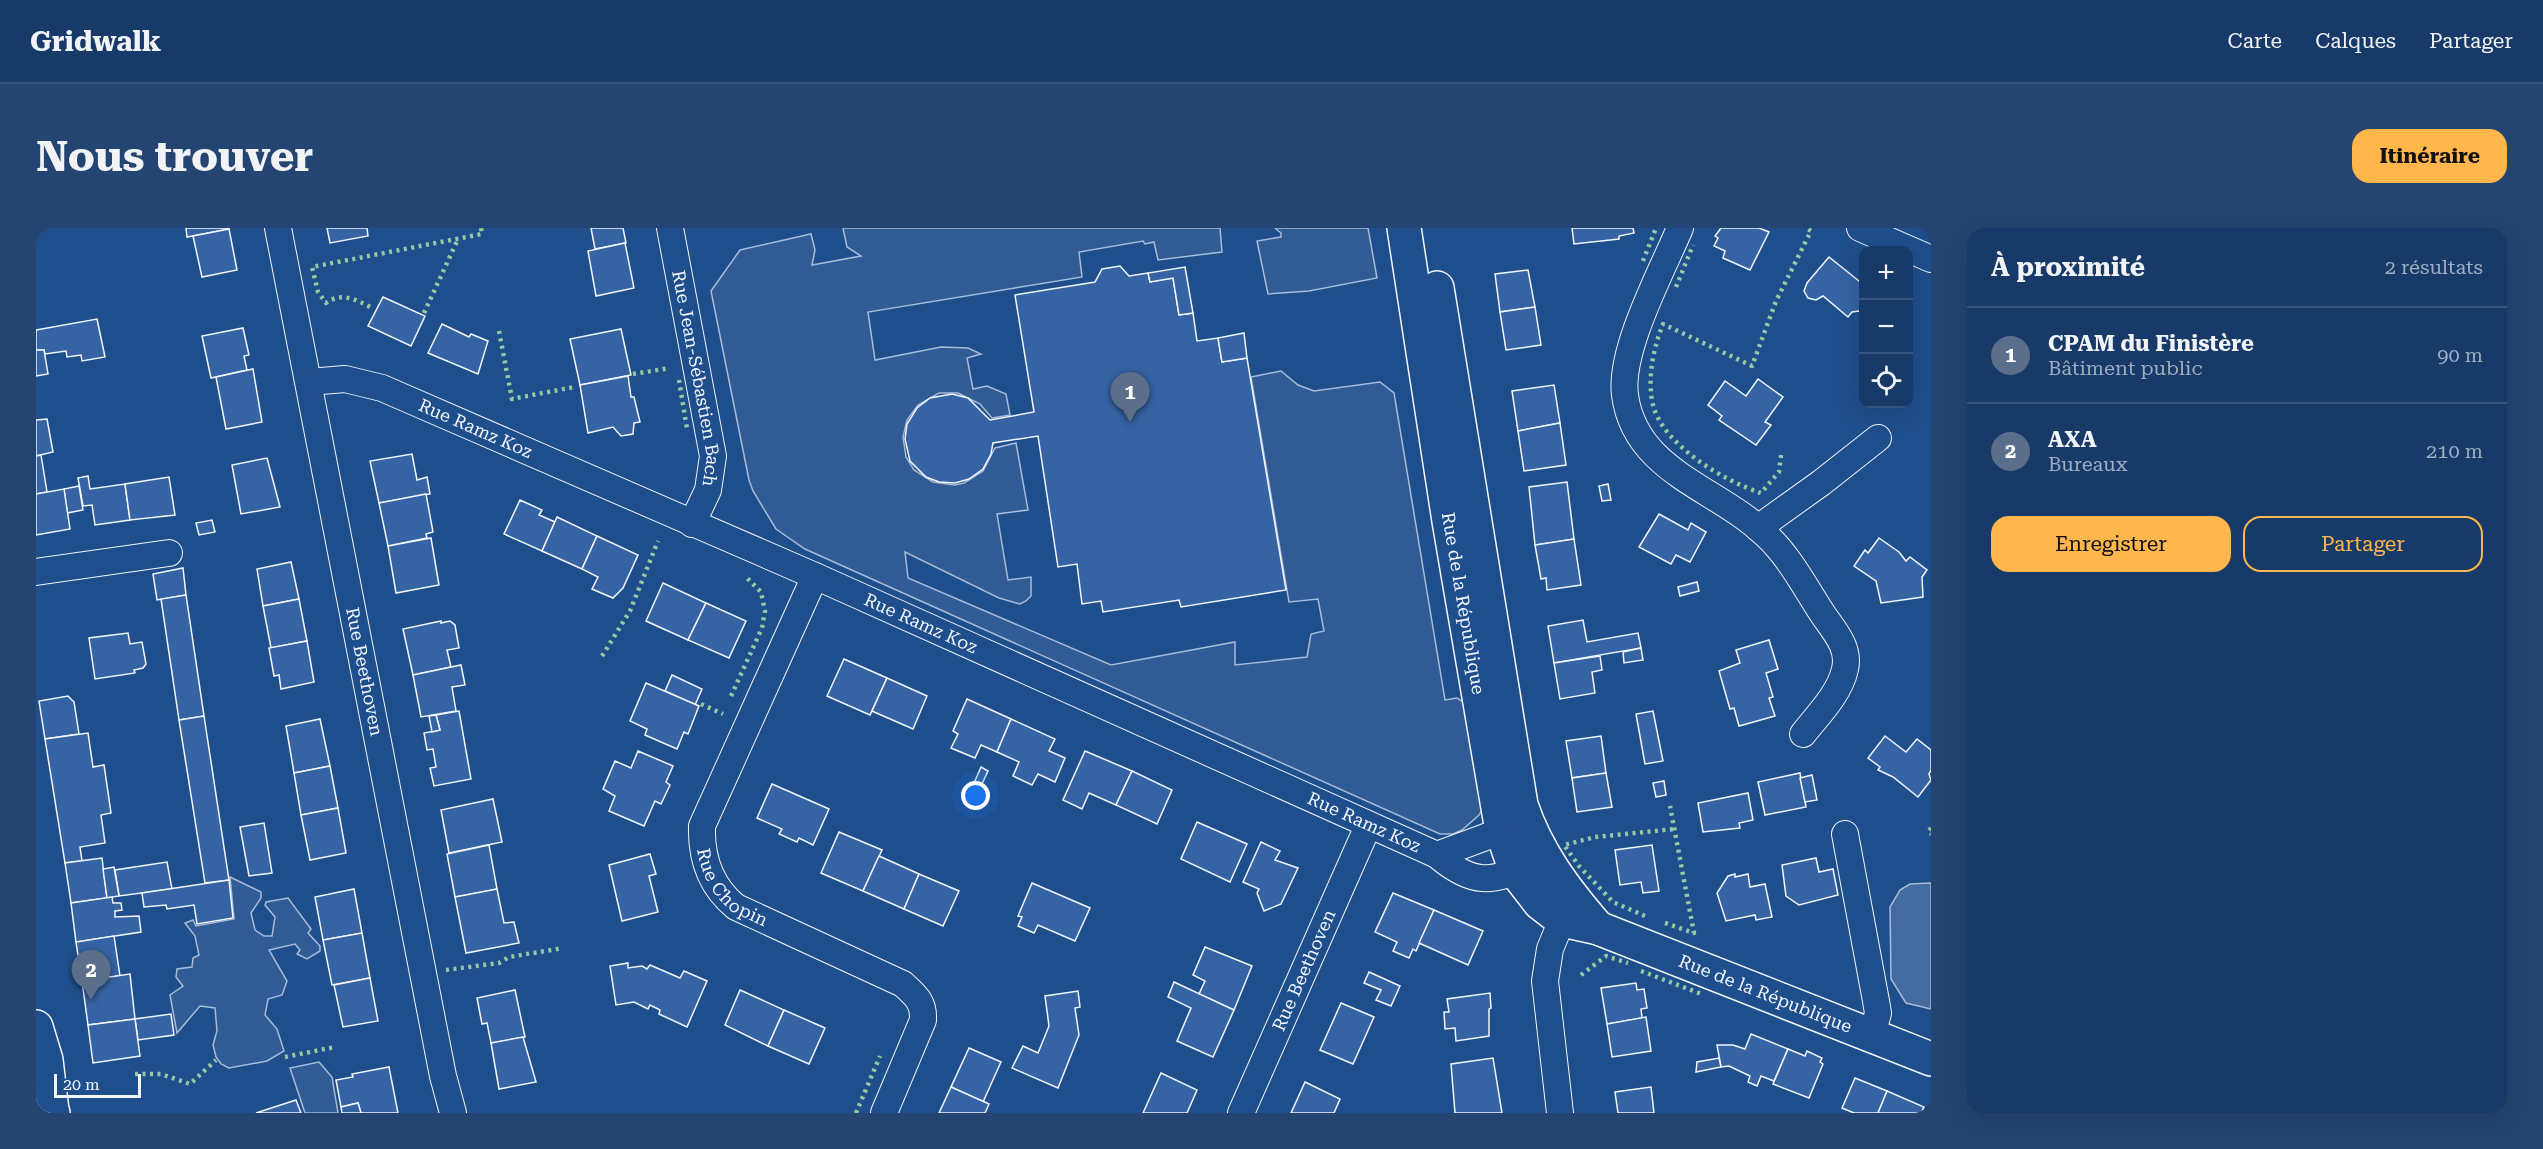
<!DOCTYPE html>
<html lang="fr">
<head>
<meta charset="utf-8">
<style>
	body { margin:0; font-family:"Roboto Serif",serif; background:#244571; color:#f1f3f6 }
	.controls { position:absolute; right:18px; top:18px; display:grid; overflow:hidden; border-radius:12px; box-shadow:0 6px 24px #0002 }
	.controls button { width:54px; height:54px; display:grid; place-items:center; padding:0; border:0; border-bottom:2px solid #36547d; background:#173a69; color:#f1f3f6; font:30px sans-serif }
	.scale { position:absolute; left:18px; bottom:15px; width:87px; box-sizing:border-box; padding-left:6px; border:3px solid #f2f6ff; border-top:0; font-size:16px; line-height:21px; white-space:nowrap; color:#f2f6ff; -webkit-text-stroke:4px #1f4e8c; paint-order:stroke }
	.you { position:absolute; left:940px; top:568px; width:21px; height:21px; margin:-15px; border:4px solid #fff; border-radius:50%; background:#1a73e8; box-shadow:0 0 0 9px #1a73e833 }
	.badge { display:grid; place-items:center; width:39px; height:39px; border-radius:50%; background:#ffb74d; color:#fff; font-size:20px; font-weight:700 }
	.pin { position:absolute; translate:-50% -50px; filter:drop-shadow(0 2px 3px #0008) }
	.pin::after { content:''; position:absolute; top:32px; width:21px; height:18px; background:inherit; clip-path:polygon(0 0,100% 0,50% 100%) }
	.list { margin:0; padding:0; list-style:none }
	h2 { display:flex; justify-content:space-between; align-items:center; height:78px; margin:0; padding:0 24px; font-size:26px }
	h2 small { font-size:20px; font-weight:400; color:#9eadc0 }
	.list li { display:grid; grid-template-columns:39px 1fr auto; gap:18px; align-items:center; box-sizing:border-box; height:96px; padding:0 24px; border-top:2px solid #36547d }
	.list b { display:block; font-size:22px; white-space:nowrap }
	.list p { margin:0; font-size:20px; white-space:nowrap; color:#9eadc0 }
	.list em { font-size:20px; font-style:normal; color:#9eadc0 }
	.actions { display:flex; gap:12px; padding:18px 24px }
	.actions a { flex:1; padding:14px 0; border:2px solid #ffb74d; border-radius:18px; text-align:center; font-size:21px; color:#ffb74d }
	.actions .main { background:#ffb74d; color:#111 }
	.icon { flex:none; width:33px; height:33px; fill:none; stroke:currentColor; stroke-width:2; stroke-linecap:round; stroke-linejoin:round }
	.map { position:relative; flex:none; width:1895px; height:885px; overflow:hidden; border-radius:18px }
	header { display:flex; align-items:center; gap:36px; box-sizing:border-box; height:84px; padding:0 30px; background:#173a69; border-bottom:2px solid #36547d }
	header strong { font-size:28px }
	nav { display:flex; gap:33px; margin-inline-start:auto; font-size:21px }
	.intro { display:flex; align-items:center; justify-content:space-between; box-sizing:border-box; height:144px; padding:0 36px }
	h1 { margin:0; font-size:42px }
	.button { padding:15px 27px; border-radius:18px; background:#ffb74d; color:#111; font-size:21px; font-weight:700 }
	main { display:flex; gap:36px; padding:0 36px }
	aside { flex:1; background:#173a69; border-radius:18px; box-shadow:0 6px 24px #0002 }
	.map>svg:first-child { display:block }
</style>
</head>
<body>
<header>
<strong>Gridwalk</strong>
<nav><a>Carte</a><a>Calques</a><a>Partager</a></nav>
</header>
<div class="intro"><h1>Nous trouver</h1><a class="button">Itinéraire</a></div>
<main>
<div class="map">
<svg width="1895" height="885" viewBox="0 0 1895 885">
	<rect width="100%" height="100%" fill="#1f4e8c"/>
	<g fill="#305b95" stroke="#a8bbd7" stroke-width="1.5">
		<polygon points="807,0 1184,0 1186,24 1122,32 1118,14 1109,16 1107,13 1043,24 1046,49 832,84 839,132 905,119 932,120 945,126 931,130 937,161 951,158 970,166 974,187 956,190 944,176 922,165 903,165 882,177 871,192 867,209 870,229 878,242 897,254 919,257 928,255 947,243 959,220 980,215 992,282 961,286 972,352 995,349 995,368 990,373 984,376 963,370 869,324 872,350 1075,437 1199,414 1199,437 1271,429 1275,406 1288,403 1282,371 1253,374 1215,149 1245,143 1262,157 1278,163 1344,154 1358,165 1409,472 1421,470 1429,475 1449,577 1443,587 1426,602 1417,606 1404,606 769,321 740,301 717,263 713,252 675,63 704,22 775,6 779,22 776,37 825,28 811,19"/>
		<polygon points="1239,0 1332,0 1341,50 1273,63 1232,66 1221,13 1245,9 1245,5"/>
		<polygon points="194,649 225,664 225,670 215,685 219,702 228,708 236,708 239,689 229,677 230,674 252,670 275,701 272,705 284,718 284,723 271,731 261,726 264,722 259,716 233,722 251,753 246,767 232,771 229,787 241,801 248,823 231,833 193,840 185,836 180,829 177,817 181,803 179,780 164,778 141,805 134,767 147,758 140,749 141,741 156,739 157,730 163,727 159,708 149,695 157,692 160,698 198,691"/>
		<polygon points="283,834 296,849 302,885 269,885 254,840"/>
	</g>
	<polygon fill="#446ba0" stroke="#a8bbd7" stroke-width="1.5" points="1895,655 1895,781 1870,775 1855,751 1854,679 1864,662 1874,656"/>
	<g fill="#3563a3" stroke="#f2f6ff" stroke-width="1.5">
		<polygon points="150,0 193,0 193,1 151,9"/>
		<polygon points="291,0 331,0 332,8 294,15"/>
		<polygon points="555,0 587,0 590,15 559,21"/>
		<polygon points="1536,0 1597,0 1598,5 1583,8 1583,11 1538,16"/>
		<polygon points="1685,0 1723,0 1733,4 1714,42 1687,30 1689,23 1678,18 1682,10 1679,8"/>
		<polygon points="193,1 201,42 166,49 157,8"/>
		<polygon points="589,15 598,60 560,68 552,23"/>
		<polygon points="1793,29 1828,57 1828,87 1823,83 1816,84 1812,89 1787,68 1780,72 1772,70 1768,63 1771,55"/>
		<polygon points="1084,38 1093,48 1112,45 1114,54 1137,50 1143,87 1157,85 1161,113 1182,110 1186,134 1211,130 1250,362 1145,379 1143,372 1067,384 1065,373 1046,376 1041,336 1022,339 1002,208 957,215 955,226 947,241 933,251 919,255 903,254 890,249 874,233 869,211 871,196 881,180 894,170 916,166 932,170 954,192 998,184 979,67 1059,54 1066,41"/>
		<polygon points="1149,39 1157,85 1143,87 1137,50 1114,54 1112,45"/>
		<polygon points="1492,42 1499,79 1464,84 1459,46"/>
		<polygon points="347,69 389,88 375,118 332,98"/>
		<polygon points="1499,79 1505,117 1470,122 1464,84"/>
		<polygon points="61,91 69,129 46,133 45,127 31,129 30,123 9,126 8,122 0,122 0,102"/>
		<polygon points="406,96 433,109 435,106 452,113 442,146 392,125"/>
		<polygon points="207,100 213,127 208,128 211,142 175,150 166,108"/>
		<polygon points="585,101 595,147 544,157 534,111"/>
		<polygon points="1208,105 1211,130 1186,134 1182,110"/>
		<polygon points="0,122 8,122 12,146 0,148"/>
		<polygon points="217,141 226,194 190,201 180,149"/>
		<polygon points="592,148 595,169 598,169 604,194 598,195 597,206 585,208 577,199 552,205 544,157"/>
		<polygon points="1722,151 1747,169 1729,194 1735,197 1720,217 1683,192 1686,188 1672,177 1689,153 1710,168"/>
		<polygon points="1518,157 1524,195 1482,203 1476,163"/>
		<polygon points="11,191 17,224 0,228 0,192"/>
		<polygon points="1524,195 1530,237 1488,243 1482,203"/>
		<polygon points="376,226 381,252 391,249 394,266 343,275 334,233"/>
		<polygon points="5,227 11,264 0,266 0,228"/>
		<polygon points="231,230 244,279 205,286 196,237"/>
		<polygon points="52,248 54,261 89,256 94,292 59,297 56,277 47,278 42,250"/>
		<polygon points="133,249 139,287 94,292 89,256"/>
		<polygon points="1531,254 1538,311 1499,317 1493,259"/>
		<polygon points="1572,256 1575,272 1566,273 1563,258"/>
		<polygon points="43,258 47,282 31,285 28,261"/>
		<polygon points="28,261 34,301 0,307 0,266"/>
		<polygon points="390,266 397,304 390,306 391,310 352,318 343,275"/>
		<polygon points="484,272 506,282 503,287 519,294 506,323 468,306"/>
		<polygon points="1623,286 1652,302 1655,295 1670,304 1654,334 1640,327 1635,336 1603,319"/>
		<polygon points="521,289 561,308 546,341 506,323"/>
		<polygon points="176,292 179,304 163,307 160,295"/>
		<polygon points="561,308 602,327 587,360 577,370 556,361 562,349 546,341"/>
		<polygon points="395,310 403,357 360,365 352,318"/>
		<polygon points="1843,310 1863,324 1870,333 1874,329 1891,342 1886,349 1887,369 1845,375 1840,353 1818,338 1829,322 1832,325"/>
		<polygon points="1538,311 1545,357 1511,362 1510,350 1505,351 1499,317"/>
		<polygon points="255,334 263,371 227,378 221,341"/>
		<polygon points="147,340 150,367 121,372 117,346"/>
		<polygon points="1661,354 1663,363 1644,368 1642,359"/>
		<polygon points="627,355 670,375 652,412 610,393"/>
		<polygon points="150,367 168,488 143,492 125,371"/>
		<polygon points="263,371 271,413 235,420 227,378"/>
		<polygon points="670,375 710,393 693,430 652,412"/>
		<polygon points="1547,392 1551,414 1602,405 1605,420 1518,435 1512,398"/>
		<polygon points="405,393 405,395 414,393 419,397 423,420 411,422 415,439 377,447 367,401"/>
		<polygon points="92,405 94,416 106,414 110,436 107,440 98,442 99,445 59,451 53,410"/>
		<polygon points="1733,412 1742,441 1730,445 1737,469 1733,470 1739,488 1703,498 1698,480 1694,481 1683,443 1704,435 1700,422"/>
		<polygon points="271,413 278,454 245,461 243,447 238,448 233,420"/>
		<polygon points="1605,420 1607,432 1588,435 1587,424"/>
		<polygon points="1564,428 1566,442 1556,444 1559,465 1524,471 1518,435"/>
		<polygon points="808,431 851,450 834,487 791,468"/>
		<polygon points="425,437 429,457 416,459 420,483 385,489 377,447"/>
		<polygon points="636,447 666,461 659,477 629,463"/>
		<polygon points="851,450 891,468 877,501 836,483"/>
		<polygon points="610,455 663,478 652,506 648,504 641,521 609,507 611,501 594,493"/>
		<polygon points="32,468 38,474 43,506 9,511 3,473"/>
		<polygon points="931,471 975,491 961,524 945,517 939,530 915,520 922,506 917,503"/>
		<polygon points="423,483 435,551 398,558 394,540 400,539 397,521 391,522 388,505 404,502 400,487"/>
		<polygon points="1617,483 1627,533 1609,536 1600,486"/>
		<polygon points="400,487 404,502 396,504 393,488"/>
		<polygon points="168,488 193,652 169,655 143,492"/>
		<polygon points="284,491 294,538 258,545 250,498"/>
		<polygon points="975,491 1019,511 1013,523 1029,530 1019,554 1002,546 996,557 977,548 983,534 961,524"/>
		<polygon points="52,505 57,539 68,537 75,585 65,587 69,615 44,619 46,633 29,635 9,511"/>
		<polygon points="1565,508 1570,545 1536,550 1530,513"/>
		<polygon points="1849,508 1870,524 1881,511 1895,522 1895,542 1893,546 1895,552 1882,569 1857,549 1842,542 1844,539 1832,530"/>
		<polygon points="602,523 637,538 630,554 634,557 625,576 619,573 608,598 573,583 579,568 567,561 579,533 595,540"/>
		<polygon points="1049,523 1096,543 1080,577 1053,565 1046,581 1027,572"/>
		<polygon points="294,538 302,580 265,587 258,545"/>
		<polygon points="945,539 952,543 945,558 938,555"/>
		<polygon points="1096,543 1136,562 1121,596 1080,577"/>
		<polygon points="1570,545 1576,579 1541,584 1536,550"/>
		<polygon points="1764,545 1770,579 1729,587 1722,554"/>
		<polygon points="1776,547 1781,572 1769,574 1764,550"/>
		<polygon points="1628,553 1630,567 1620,569 1617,555"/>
		<polygon points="736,556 793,581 777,617 763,610 761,614 743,606 746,601 721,590"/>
		<polygon points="1712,565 1717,592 1703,595 1704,600 1667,604 1662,575"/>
		<polygon points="457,571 466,614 413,625 405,582"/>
		<polygon points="302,580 310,625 274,632 265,587"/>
		<polygon points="1161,594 1211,616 1194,654 1145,631"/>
		<polygon points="228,595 236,645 213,648 204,599"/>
		<polygon points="803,604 846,622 827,663 785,645"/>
		<polygon points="1225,614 1244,623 1239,632 1262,640 1245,676 1228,683 1221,665 1223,661 1207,654"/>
		<polygon points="453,617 461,661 419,669 411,626"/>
		<polygon points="1616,617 1623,663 1607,665 1605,654 1584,657 1579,622"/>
		<polygon points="614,626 620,646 613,648 622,684 586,693 573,637"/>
		<polygon points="843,628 883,646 868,681 827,663"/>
		<polygon points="66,630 71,670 35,675 29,635"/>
		<polygon points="1780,630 1783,644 1797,641 1802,667 1763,677 1750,668 1746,637"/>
		<polygon points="131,634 136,661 83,668 79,642"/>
		<polygon points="78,639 83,668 71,670 67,641"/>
		<polygon points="883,646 923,663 907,698 868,681"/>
		<polygon points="1699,646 1699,649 1712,646 1714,659 1729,656 1736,689 1720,692 1719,687 1690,693 1681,665 1692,648"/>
		<polygon points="193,652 197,690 161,696 158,677 131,681 130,677 108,679 106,665"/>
		<polygon points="996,655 1054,680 1039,713 1002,697 998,705 982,698 986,689 982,688"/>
		<polygon points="318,661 326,705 287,712 279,669"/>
		<polygon points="461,661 468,695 478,694 483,715 430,725 419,669"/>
		<polygon points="1357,665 1398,682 1380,723 1377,721 1373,730 1357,723 1361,714 1339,704"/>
		<polygon points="76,669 77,675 85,675 86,682 79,683 79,689 103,688 105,704 40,714 35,675"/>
		<polygon points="1398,682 1447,703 1432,737 1383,715"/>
		<polygon points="326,705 334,750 296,757 287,712"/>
		<polygon points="78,708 84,748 46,753 40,714"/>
		<polygon points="1169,719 1216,738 1198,782 1163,766 1169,753 1157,747"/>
		<polygon points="592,735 592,740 606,738 611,741 614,737 644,750 648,743 671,753 651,799 623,786 624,782 614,777 612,781 598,774 580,777 574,738"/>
		<polygon points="1333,744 1364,758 1355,778 1340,772 1345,762 1328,755"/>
		<polygon points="94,746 99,791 52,797 46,753"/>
		<polygon points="334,750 342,793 307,799 298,757"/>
		<polygon points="1138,754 1198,782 1177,829 1141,813 1155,780 1132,769"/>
		<polygon points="1600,755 1601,762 1608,761 1611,780 1605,781 1606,790 1571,796 1565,760"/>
		<polygon points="479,762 489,809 455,815 451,795 446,796 441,770"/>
		<polygon points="704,762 748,782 732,818 689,797"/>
		<polygon points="1042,763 1044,779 1039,780 1043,807 1022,860 976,840 987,818 1002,825 1013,798 1009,768"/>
		<polygon points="1454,765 1455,780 1453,781 1453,808 1420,813 1419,800 1409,801 1408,784 1413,784 1411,771"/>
		<polygon points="1305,775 1338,789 1317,836 1284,822"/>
		<polygon points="748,782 789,800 773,836 732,818"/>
		<polygon points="135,786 138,807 102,812 99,791"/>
		<polygon points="1610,789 1615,823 1576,829 1571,796"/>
		<polygon points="99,791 104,828 57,835 52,797"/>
		<polygon points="1715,806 1752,821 1738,853 1725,848 1721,858 1712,854 1714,848 1693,838 1685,839 1681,817 1697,817 1709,821"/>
		<polygon points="487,809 500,854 463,861 455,815"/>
		<polygon points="933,820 965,834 947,874 915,859"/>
		<polygon points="1752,821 1769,828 1771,823 1786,830 1784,834 1787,836 1773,870 1737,856"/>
		<polygon points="1457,830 1466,885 1419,885 1415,836"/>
		<polygon points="1683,830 1685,839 1660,844 1661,834"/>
		<polygon points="353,839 362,885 325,885 322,875 305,879 300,852 317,849 316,846"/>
		<polygon points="1125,845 1161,862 1151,885 1107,885"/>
		<polygon points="1819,850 1851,863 1842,885 1818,885 1806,880"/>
		<polygon points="1269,854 1304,871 1298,885 1255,885"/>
		<polygon points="915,859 953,876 949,885 903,885"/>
		<polygon points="1615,859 1618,885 1582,885 1579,864"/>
		<polygon points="1851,863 1888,879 1885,885 1842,885"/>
		<polygon points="260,872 265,885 220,885"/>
		<polygon points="322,875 325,885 306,885 305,879"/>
	</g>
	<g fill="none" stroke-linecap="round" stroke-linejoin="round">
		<defs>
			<g id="minor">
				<path id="s1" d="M242 0 407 848 417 885"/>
				<path id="s2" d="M634 0 677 228 672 262 656 296"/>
				<path d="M1644 0C1626 43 1583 122 1589 167 1599 244 1682 260 1730 307 1754 329 1770 361 1788 388 1799 404 1814 420 1809 441 1804 465 1782 487 1767 506"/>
				<polyline points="1824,0 1895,31"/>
				<path id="s3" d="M273 154 309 151 346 160 779 348 1401 627C1436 657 1456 656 1497 635"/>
				<polyline points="1722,300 1785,255 1842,210"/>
				<polyline points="0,344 133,325"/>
				<path id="s4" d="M779 348 666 598C665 630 674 658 700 679L867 756C880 768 888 774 887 792L848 885"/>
				<polyline points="1809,606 1840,773 1842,785 1836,808"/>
				<polyline points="1401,627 1482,597"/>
				<path id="s5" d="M1205 885 1332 598"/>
				<polyline points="1524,885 1509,753 1514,721 1526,692"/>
			</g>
			<g id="tertiary">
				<path id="s6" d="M1368 0 1413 293 1466 603 1480 644 1504 675 1526 692 1562 700 1895 831"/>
				<path d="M1401 60 1485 577C1501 625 1529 662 1562 700"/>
				<polyline points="0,799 10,832 16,883"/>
			</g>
			<polyline id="secondary" points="0,871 17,885"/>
		</defs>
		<use href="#minor" stroke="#f2f6ff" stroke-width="28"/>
		<use href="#tertiary" stroke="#f2f6ff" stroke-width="36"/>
		<use href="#secondary" stroke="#f2f6ff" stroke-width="36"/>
		<use href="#minor" stroke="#1f4e8c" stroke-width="26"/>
		<use href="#tertiary" stroke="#1f4e8c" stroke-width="33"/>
		<use href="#secondary" stroke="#1f4e8c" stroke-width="33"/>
		<g stroke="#97c8a6" stroke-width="4.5" stroke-dasharray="3 4.5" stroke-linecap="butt">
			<polyline points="1607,33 1620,0"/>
			<polyline points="1640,59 1657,17"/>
			<path d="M334 79C319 71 305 64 290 75L282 64 276 39 446 6 445 0"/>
			<polyline points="388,85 422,11"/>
			<polyline points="463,103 476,171 538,159"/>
			<polyline points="597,146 634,140"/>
			<polyline points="643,152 651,201"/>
			<path d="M1745 227 1743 244 1725 265C1688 253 1627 217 1617 177 1611 151 1617 121 1627 96L1716 138 1740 73 1775 3 1770 0"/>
			<polyline points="566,428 594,383 622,313"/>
			<polyline points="695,468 726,400 729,383 725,364 710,349"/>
			<polyline points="665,476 687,486"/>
			<polyline points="1895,600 1892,604 1895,606"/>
			<polyline points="1609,688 1577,674 1543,638 1528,617 1559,609 1638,601"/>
			<polyline points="1629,695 1658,705 1634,578"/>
			<polyline points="410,742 463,735 473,729 527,720"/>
			<polyline points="1605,743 1668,767"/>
			<polyline points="1545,747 1570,728 1592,735"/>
			<polyline points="249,829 299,819"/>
			<polyline points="99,846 125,846 154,856 180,832"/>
			<polyline points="820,885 844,828"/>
		</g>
	</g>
	<g text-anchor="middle" stroke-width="4.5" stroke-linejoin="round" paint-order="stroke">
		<g font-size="18" fill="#f2f6ff" stroke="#1f4e8c">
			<text dy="6" stroke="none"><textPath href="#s2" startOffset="153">Rue Jean-Sébastien Bach</textPath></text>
			<text dy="6" stroke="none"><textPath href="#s3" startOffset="176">Rue Ramz Koz</textPath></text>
			<text dy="6" stroke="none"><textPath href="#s6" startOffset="380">Rue de la République</textPath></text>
			<text dy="6" stroke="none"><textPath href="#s3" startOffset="662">Rue Ramz Koz</textPath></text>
			<text dy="6" stroke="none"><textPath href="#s1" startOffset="452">Rue Beethoven</textPath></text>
			<text dy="6" stroke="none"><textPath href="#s3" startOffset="1148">Rue Ramz Koz</textPath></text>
			<text dy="6" stroke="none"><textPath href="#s4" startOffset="348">Rue Chopin</textPath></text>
			<text dy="6" stroke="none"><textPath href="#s5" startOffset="156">Rue Beethoven</textPath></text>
			<text dy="6" stroke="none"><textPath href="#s6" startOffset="938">Rue de la République</textPath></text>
		</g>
	</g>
</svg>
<div class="controls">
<button>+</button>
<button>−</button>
<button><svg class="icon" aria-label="locate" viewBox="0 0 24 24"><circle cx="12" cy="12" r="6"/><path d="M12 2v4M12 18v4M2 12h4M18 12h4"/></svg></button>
</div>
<div class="scale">20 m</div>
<div class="you"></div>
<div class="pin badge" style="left:1094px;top:194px;background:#5c6f8a">1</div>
<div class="pin badge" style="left:55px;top:772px;background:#5c6f8a">2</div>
</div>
<aside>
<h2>À proximité<small>2 résultats</small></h2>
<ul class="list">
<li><span class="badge" style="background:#5c6f8a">1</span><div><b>CPAM du Finistère</b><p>Bâtiment public</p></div><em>90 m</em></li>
<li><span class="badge" style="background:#5c6f8a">2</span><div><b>AXA</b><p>Bureaux</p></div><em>210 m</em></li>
</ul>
<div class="actions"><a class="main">Enregistrer</a><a>Partager</a></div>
</aside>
</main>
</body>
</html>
